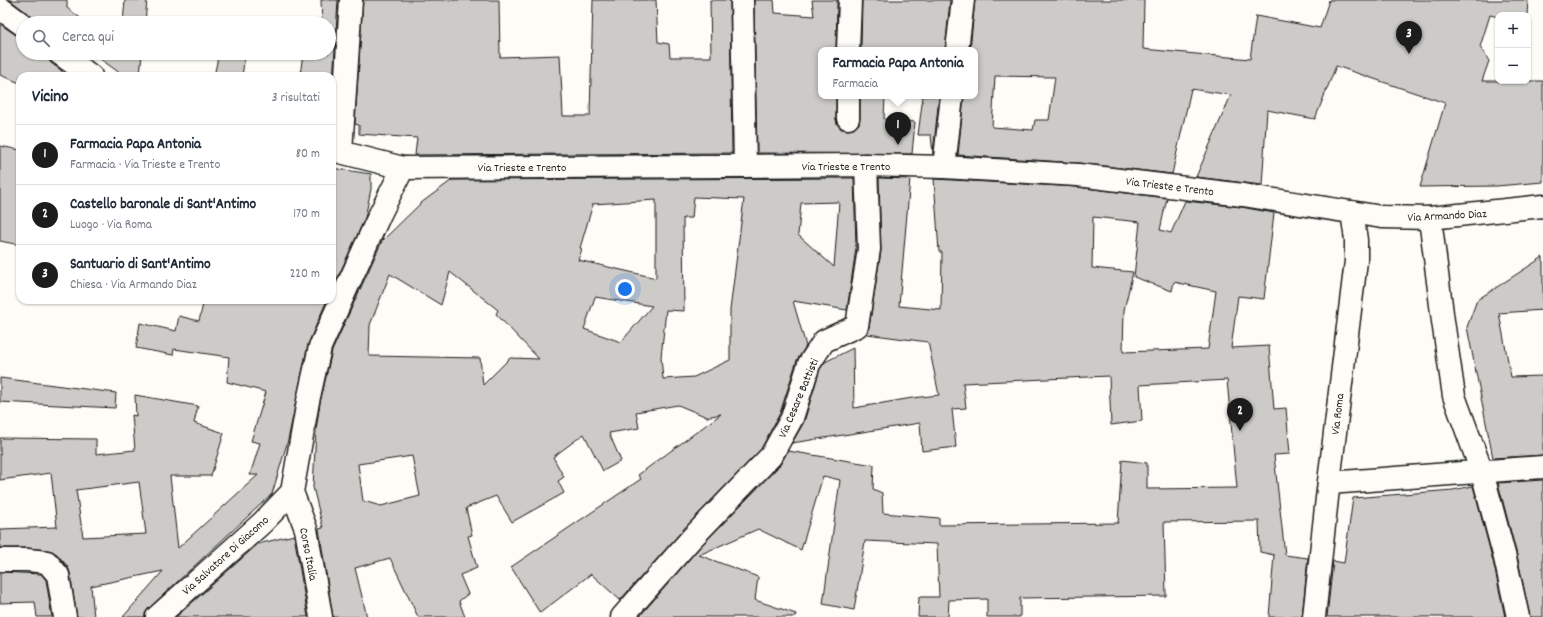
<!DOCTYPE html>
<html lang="it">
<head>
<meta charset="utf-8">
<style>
	body { margin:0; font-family:Dekko,sans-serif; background:#f6f6f7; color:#1f2937 }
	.controls { position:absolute; right:12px; top:12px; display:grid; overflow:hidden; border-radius:8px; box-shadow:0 1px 3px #0004 }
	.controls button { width:36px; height:36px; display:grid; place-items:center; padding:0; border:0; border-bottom:1px solid #e0e1e3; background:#fff; color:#1f2937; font:20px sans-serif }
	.you { position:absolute; left:625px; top:289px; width:14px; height:14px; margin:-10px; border:3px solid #fff; border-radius:50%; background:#1a73e8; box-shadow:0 0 0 6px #1a73e833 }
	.badge { display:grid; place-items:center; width:26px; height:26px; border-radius:50%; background:#1c1c1c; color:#fff; font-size:13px; font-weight:700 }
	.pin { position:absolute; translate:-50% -33px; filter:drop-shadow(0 1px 2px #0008) }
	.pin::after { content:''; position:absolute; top:21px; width:14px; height:12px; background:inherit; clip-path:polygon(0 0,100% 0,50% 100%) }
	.popup { position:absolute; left:818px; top:47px; width:160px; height:52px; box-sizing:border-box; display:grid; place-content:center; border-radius:8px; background:#fff; filter:drop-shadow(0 1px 3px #0005); font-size:13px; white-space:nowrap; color:#747a83 }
	.popup b { font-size:15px; color:#1f2937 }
	.popup::after { content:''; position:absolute; left:50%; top:100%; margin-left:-8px; border:8px solid transparent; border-top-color:#fff }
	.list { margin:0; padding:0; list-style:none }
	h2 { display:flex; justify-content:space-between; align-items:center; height:52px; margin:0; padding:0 16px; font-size:17px }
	h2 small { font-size:13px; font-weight:400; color:#747a83 }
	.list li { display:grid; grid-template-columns:26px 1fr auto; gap:12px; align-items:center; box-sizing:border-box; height:60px; padding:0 16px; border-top:1px solid #e0e1e3 }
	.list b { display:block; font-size:15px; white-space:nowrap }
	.list p { margin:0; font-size:13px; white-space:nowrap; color:#747a83 }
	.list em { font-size:13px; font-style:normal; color:#747a83 }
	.icon { flex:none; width:22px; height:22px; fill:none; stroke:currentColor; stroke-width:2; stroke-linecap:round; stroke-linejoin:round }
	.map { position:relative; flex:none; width:1543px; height:617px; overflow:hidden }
	.search { position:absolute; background:#fff; box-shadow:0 1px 3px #0004; left:16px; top:16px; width:320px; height:44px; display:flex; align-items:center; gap:10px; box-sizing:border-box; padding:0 14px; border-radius:22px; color:#747a83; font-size:15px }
	.panel { position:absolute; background:#fff; box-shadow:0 1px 3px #0004; left:16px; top:72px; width:320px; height:232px; border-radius:12px }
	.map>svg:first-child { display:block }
</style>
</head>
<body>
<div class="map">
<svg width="1543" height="617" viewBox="0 0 1543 617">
	<rect width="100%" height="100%" fill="#fdfcf7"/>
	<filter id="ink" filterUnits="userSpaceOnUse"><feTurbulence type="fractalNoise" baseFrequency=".025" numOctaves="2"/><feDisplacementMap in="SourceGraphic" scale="8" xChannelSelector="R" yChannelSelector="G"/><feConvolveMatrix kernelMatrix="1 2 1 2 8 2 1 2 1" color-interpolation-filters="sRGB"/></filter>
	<g filter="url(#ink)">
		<g fill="#cccbc8" stroke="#1c1c1c" fill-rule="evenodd">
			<polygon points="10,0 67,0 67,8 87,23 35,23 30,15"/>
			<polygon points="125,0 147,0 145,23 123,23"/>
			<polygon points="321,0 338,0 332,98 332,76 300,76 303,53 329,53 329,23 322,23"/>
			<polygon points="363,0 499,0 500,57 560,55 563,116 590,116 593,0 656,0 658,42 669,44 670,57 711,57 710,0 730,0 732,153 415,155 417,138 359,134 359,125 355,124"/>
			<polygon points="754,0 774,0 775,13 814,16 812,0 837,0 836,50 821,50 821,96 836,96 836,118 837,124 841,129 848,130 854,129 859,124 860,118 860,96 885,96 884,119 915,122 912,154 757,153"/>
			<polygon points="862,0 950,0 945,50 861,50"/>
			<path d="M975 0H1144L1143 49 1250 59 1256 16 1320 28 1329 0H1528L1527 15H1498V17L1490 15 1480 47 1489 61 1482 81H1543V182L1497 186 1420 187 1445 103 1336 66 1315 119 1267 110 1262 185 1196 177 1231 95 1191 89 1172 174 1079 163 958 155 964 96H975V50H970ZM995 76 1055 77 1049 120H1035L1033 130 992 127Z"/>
			<polygon points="0,24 16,35 23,37 23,53 47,53 48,58 51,63 62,71 61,76 20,76 20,83 0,75"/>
			<polygon points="92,53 142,53 140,76 124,76"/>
			<polygon points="219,53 229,53 245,56 242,76 214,76"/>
			<polygon points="923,96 939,96 933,154 931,135 918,135"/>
			<polygon points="0,146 20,150 20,245 0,241"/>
			<polygon points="332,168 371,174 371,189 365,218 332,290"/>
			<path d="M854 178 856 248 847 310 793 301 806 346 797 360 780 413 761 449 682 531 620 600 591 574 540 613 511 567 641 479 638 475 721 414 707 417 678 405 636 412 639 428 609 433 621 461 603 471 584 434 553 457 564 477 558 481 564 493 512 522 496 496 466 508 472 535 468 536 477 568 460 575 468 594 459 601 465 617H418L390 558 355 568 367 617H333L319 529 323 528 313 487 316 430 320 403 332 351 382 241 421 203 452 180ZM694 197 744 199 730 310V360L694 377 663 379 661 357 666 310 684 311 683 218H692ZM656 200V278L578 260 582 249 580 248 593 204ZM839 202 834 267 798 235 801 203ZM450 272 498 310 496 314 539 359 510 358 483 385 480 358 369 356 370 325 390 274 441 305ZM595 297 652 306 621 342 584 329ZM412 456 420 496 381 506 363 501 358 464Z"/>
			<path d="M879 178 910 179 899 306 941 310 942 252H939L934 179 1077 187 1167 198 1160 230 1171 233 1185 201 1241 207 1274 213 1264 299 1238 296 1231 348 1269 346 1274 409 1286 408 1290 454 1274 455 1285 555 1308 558 1302 617H1269L1274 555 1260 552 1259 521 1164 522 1166 596 1020 598V617H987V599L949 600 948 617H918L919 597H939L937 544 865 541 854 610 823 604 840 480 823 476 801 550 758 529 699 555 758 577 755 600 796 614 795 617H639L700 547 780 465 788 451 874 465 873 489 882 493 883 513 939 518V525L1118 523 1122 460 1147 463V489L1237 488 1227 380 1140 385 1142 421 1111 425 1109 376 963 383 966 408 952 409 956 447 922 451 920 423 792 443 804 422 820 369 825 362 853 348 854 408 912 398 939 395 928 342 867 334 869 328 881 251ZM1093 217 1140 222 1134 277 1172 291 1174 282 1216 291 1208 349 1123 352 1124 310 1133 272 1092 268Z"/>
			<polygon points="1543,257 1543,310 1499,313 1511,377 1543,376 1543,455 1493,458 1467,327 1477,300"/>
			<path d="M204 300H327L308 344 288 440 272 494 149 608 145 613V617H123L163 571 91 586 94 617H77L70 573 68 567 57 554 48 550 27 548H0V529L57 527 51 473 0 480V438L96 439V454L135 450 132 415 136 416 135 395 198 406 194 423 224 433 211 476H170L178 548 258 475H250L260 443 251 441 266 392 227 382 229 357 174 349 173 355 136 348 140 323 176 331 179 316 199 321ZM139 482 146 534 83 537 76 490Z"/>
			<polygon points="0,378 116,393 115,408 0,402"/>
			<polygon points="1543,480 1543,617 1530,617 1517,555 1498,483"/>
			<polygon points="1473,486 1493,561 1505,617 1327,617 1333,561 1344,563 1353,498 1453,490"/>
			<polygon points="294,535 308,617 176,617 258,544"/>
			<polygon points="0,572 41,574 46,580 52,617 37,617 35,602 0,603"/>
		</g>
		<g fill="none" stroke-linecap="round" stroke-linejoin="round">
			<defs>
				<g id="minor">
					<polyline points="742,0 745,166"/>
					<polyline points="0,8 23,25"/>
					<polyline points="848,50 850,0"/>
					<polyline points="957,50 963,0"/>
					<polyline points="59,53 91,76"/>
					<polyline points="848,96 848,118"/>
					<polyline points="332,150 403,168 866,165 944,167 1078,175 1243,195 1382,217 1430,218 1543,206"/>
					<polyline points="341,151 351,0"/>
					<polyline points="944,167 952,96"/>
					<polyline points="1430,218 1443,321 1454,396 1482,472 1505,558 1518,617"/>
					<polyline points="1329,483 1543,467"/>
					<polyline points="0,560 27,560 47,562 58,575 65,617"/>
					<polyline points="157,617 262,523 292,492"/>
					<polyline points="321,617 306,529 292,492 308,401 320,347 380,214 403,168"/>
					<polyline points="622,617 691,539 771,456 792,418 809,364 824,341 857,326 869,249 866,165"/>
					<polyline points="1314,617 1327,498 1356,261 1356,240 1352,212"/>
				</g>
			</defs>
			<use href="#minor" stroke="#1c1c1c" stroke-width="25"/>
			<use href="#minor" stroke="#fdfcf7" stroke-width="22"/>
		</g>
	</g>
	<g text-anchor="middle" stroke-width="3.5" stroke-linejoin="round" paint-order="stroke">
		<g font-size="12" fill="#1c1c1c" stroke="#fdfcf7">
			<text x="846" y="170">Via Trieste e Trento</text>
			<text x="522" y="171">Via Trieste e Trento</text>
			<text transform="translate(1170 186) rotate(7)" y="4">Via Trieste e Trento</text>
			<text transform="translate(1447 215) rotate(-3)" y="4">Via Armando Diaz</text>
			<text transform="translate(798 398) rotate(-67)" y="4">Via Cesare Battisti</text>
			<text transform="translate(1337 414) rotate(-83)" y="4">Via Roma</text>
			<text transform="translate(309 554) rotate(79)" y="4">Corso Italia</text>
			<text transform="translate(225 555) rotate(-42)" y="4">Via Salvatore Di Giacomo</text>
		</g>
	</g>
</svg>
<div class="controls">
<button>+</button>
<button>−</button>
</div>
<div class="you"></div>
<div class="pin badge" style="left:898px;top:145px">1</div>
<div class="popup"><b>Farmacia Papa Antonia</b>Farmacia</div>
<div class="pin badge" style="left:1240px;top:431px">2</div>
<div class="pin badge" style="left:1409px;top:54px">3</div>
<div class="search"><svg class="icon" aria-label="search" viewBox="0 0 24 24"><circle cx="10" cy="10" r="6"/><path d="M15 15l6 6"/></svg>Cerca qui</div>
<section class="panel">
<h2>Vicino<small>3 risultati</small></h2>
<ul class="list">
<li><span class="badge">1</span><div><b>Farmacia Papa Antonia</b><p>Farmacia · Via Trieste e Trento</p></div><em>80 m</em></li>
<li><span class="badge">2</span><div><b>Castello baronale di Sant'Antimo</b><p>Luogo · Via Roma</p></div><em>170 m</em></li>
<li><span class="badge">3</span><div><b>Santuario di Sant'Antimo</b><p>Chiesa · Via Armando Diaz</p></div><em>220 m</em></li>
</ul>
</section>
</div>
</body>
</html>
